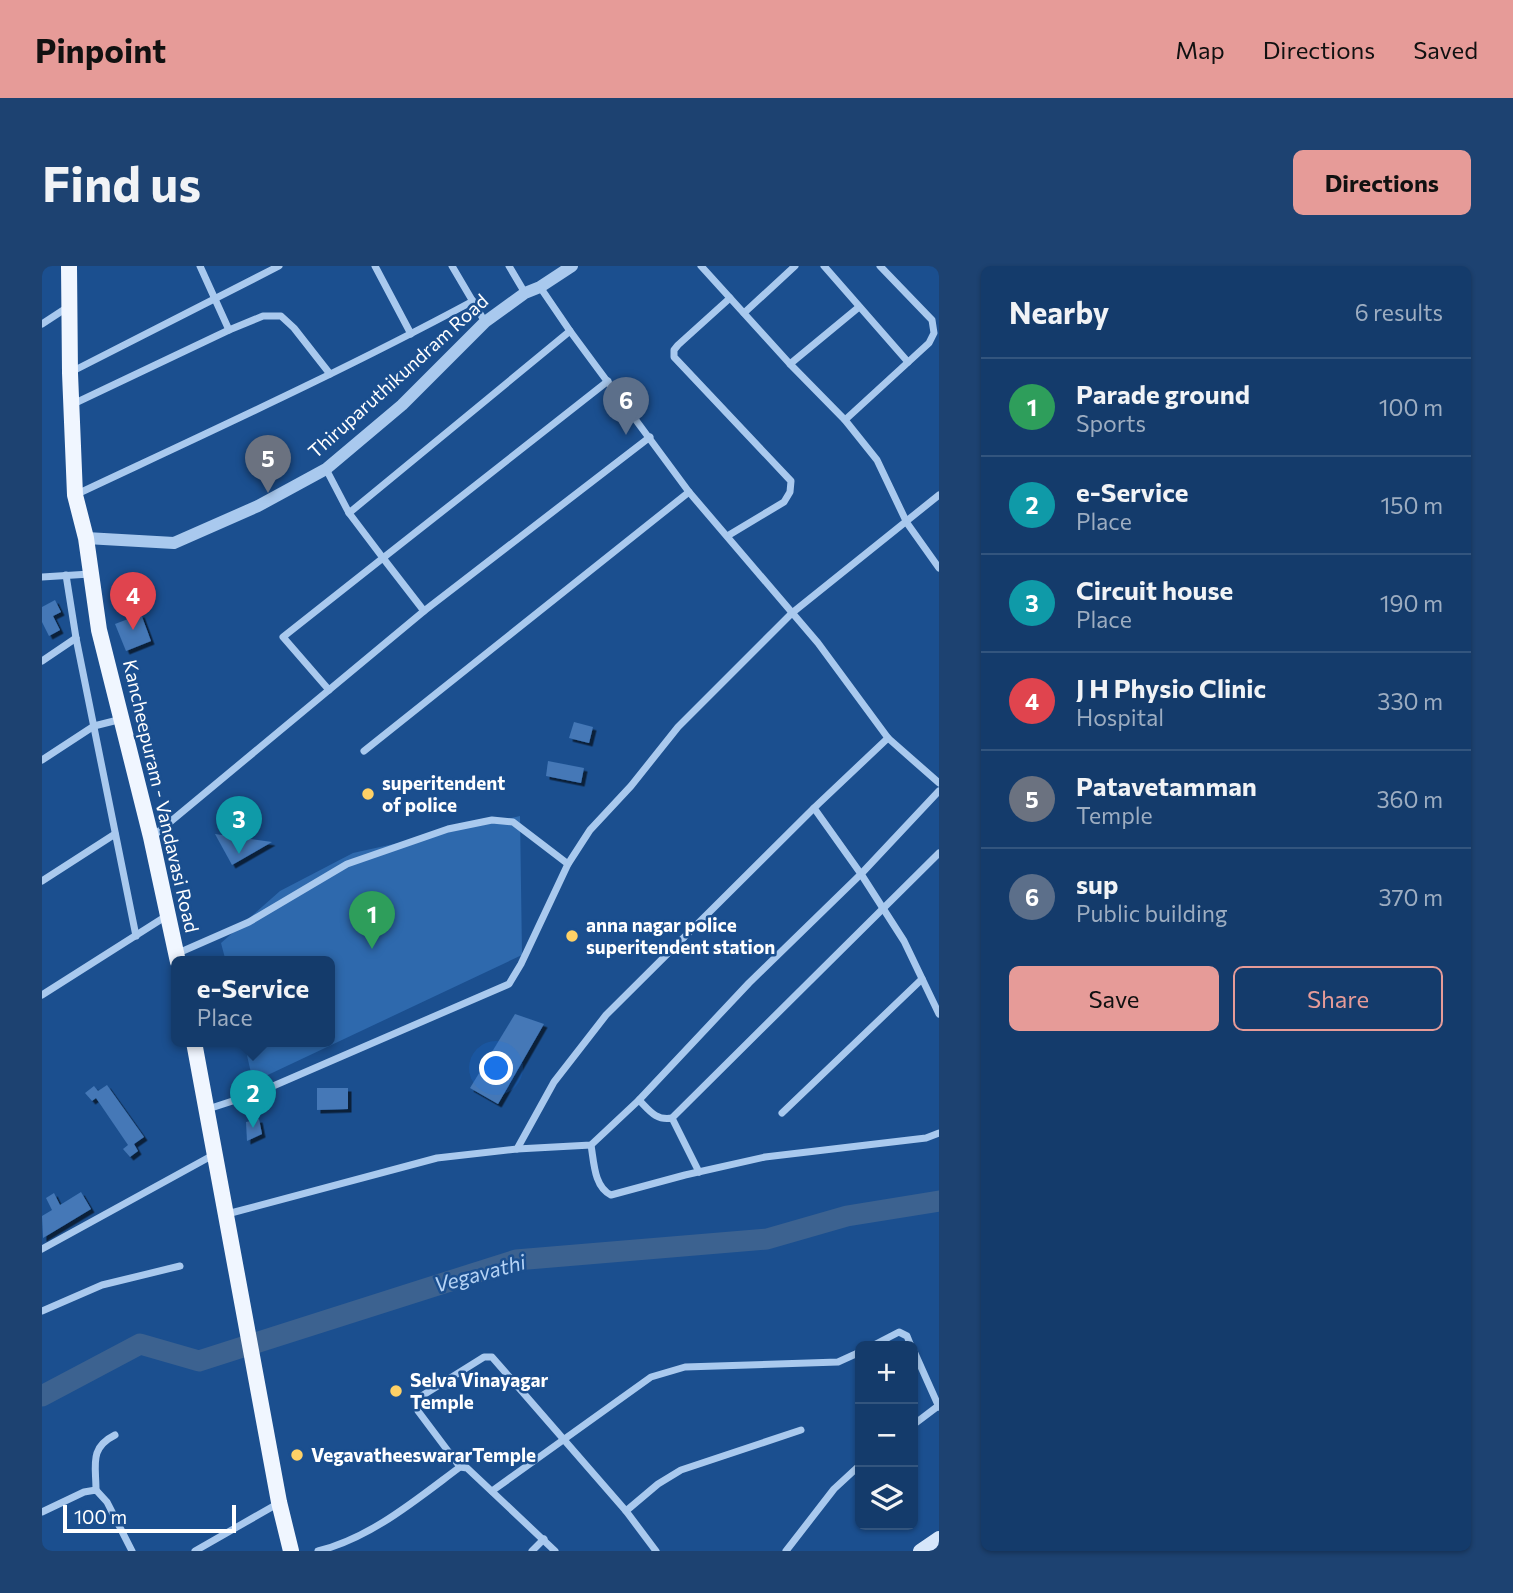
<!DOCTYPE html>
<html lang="en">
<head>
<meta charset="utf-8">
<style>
	body { margin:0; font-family:Commissioner,sans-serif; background:#1d4271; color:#f1f3f6 }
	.controls { position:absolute; right:21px; bottom:21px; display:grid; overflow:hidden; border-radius:10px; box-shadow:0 2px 5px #0004 }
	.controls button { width:63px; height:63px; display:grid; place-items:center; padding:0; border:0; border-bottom:2px solid #33557e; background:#143b6b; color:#f1f3f6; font:35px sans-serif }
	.scale { position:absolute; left:21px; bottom:18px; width:173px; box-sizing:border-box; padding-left:7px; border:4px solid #fff; border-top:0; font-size:19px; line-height:24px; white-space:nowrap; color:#fff; -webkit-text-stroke:5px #1b4f8f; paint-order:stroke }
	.you { position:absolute; left:455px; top:803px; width:24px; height:24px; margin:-18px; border:5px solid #fff; border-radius:50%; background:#1a73e8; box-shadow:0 0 0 10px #1a73e833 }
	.badge { display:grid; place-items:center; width:46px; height:46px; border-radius:50%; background:#e69b98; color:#fff; font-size:23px; font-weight:700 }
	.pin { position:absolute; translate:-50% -58px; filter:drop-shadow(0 2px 4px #0008) }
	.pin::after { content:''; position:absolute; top:37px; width:24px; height:21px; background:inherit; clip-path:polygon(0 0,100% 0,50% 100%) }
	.popup { position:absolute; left:129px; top:690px; width:164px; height:91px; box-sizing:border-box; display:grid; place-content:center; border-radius:10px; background:#143b6b; filter:drop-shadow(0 2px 5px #0005); font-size:23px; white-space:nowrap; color:#9dadc1 }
	.popup b { font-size:26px; color:#f1f3f6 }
	.popup::after { content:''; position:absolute; left:50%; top:100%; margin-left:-14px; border:14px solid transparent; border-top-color:#143b6b }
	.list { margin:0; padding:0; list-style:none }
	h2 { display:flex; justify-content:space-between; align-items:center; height:91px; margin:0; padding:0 28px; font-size:30px }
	h2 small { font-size:23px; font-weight:400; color:#9dadc1 }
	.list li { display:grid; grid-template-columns:46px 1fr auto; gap:21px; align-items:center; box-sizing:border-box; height:98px; padding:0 28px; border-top:2px solid #33557e }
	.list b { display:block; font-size:26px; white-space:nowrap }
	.list p { margin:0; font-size:23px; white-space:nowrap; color:#9dadc1 }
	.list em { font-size:23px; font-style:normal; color:#9dadc1 }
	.actions { display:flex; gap:14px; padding:21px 28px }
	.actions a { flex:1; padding:16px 0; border:2px solid #e69b98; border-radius:10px; text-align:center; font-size:24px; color:#e69b98 }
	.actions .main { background:#e69b98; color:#111 }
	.icon { flex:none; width:38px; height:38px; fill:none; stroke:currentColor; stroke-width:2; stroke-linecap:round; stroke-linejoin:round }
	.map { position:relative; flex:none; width:897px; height:1285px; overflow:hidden; border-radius:10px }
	header { display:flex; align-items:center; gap:42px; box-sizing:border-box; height:98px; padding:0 35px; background:#e69b98; color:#111 }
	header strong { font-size:33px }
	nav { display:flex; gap:38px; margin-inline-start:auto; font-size:24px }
	.intro { display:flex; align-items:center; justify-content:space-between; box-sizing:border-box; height:168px; padding:0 42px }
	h1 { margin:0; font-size:49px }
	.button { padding:18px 32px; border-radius:10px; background:#e69b98; color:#111; font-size:24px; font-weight:700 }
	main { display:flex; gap:42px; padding:0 42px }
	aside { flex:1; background:#143b6b; border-radius:10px; box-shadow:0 2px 5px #0004 }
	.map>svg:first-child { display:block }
</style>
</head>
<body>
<header>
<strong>Pinpoint</strong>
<nav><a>Map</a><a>Directions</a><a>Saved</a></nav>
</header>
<div class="intro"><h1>Find us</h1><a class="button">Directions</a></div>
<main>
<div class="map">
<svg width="897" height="1285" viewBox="0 0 897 1285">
	<defs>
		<filter id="shadow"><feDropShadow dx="3.5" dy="3.5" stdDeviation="0" flood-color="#0009"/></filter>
	</defs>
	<rect width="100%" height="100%" fill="#1b4f8f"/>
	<polygon fill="#2e69ad" points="478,550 480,689 211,816 202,776 288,776 288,696 184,696 179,677 238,625 311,587"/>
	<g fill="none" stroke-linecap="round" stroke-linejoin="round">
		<polyline stroke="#3c6290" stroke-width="21" points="0,1130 98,1078 157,1095 474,994 725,973 805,950 897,935"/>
	</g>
	<g fill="#4478b7" filter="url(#shadow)">
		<polygon points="13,334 19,346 11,350 18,364 7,370 0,356 0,341"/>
		<polygon points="99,348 109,375 84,385 73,358"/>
		<polygon points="532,456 551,461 547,477 527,472"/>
		<polygon points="506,495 542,502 539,517 504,510"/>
		<polygon points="173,568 230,576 190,599"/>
		<polygon points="473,748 502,758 456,838 428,822"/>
		<polygon points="65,819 102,871 92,878 96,885 88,891 81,883 86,879 54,832 50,835 43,827 52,820 56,825"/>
		<polygon points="275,822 306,822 306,843 275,844"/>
		<polygon points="217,853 220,868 205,875 204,856"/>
		<polygon points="39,926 49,943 1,972 0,950 10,944 4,932 12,927 18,939"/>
	</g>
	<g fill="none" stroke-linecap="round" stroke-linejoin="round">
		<g stroke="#a9c9ee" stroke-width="7">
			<polyline points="158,0 187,64 221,50 239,50 252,62 288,108"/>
			<polyline points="333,0 369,68"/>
			<polyline points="410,0 443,56"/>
			<polyline points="467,0 483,27"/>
			<polyline points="659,0 748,98 803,154 835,194 865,257 897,302"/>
			<polyline points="782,0 866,96"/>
			<polyline points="498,21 528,65 647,226 776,377 846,472 897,517"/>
			<polyline points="702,47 753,0"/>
			<polyline points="0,58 26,41"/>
			<polyline points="748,98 817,41"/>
			<polyline points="29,106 237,0"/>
			<polyline points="29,139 187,64"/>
			<polyline points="803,154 887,77 892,67 890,54 838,0"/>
			<polyline points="284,203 307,247 341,292 241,371 287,424"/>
			<path d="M33 229C167 166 301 105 431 35"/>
			<polyline points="307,247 528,65"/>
			<polyline points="687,269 742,236 748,226 749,215 632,91 632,84 636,79 688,32"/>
			<polyline points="24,309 34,372 94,670"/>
			<polyline points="0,311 48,308"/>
			<polyline points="382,345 341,292 566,115"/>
			<polyline points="0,395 34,372"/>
			<polyline points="322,485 647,226"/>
			<polyline points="0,494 52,460 80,453"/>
			<polyline points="772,542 819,608 862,675 897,748"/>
			<polyline points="110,571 382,345 608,171"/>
			<polyline points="0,615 73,568"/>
			<polyline points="134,688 207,656 305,598 406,563 450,554 471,556 526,598"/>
			<polyline points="0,729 126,649"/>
			<path d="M597 834C607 844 614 855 630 852L897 587"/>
			<polyline points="166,843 215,827 467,718 479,698 526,598 548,564 589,520 636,461 750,347 897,229"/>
			<polyline points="740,847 880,713"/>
			<polyline points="630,852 657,906"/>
			<path d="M549 879C552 896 552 921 569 929L643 909 723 891 884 872 897 867"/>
			<polyline points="475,883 549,879 597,834 707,717 819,608 897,525"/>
			<polyline points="185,948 395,892 475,883 512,816 564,749 772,542 846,472"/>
			<polyline points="0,983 173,888"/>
			<polyline points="0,1045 60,1019 138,1000"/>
			<polyline points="830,1080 857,1066 865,1070 869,1080"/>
			<polyline points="871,1083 897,1141"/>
			<polyline points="871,1159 896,1140"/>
			<polyline points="418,1201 376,1145 374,1137 378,1131 442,1091 450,1091 584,1245 614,1285"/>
			<path d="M54 1224C54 1199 47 1182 73 1169"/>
			<polyline points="450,1225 609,1111 643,1101 796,1096 818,1086"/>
			<polyline points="584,1245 616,1218 639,1204 759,1164"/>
			<polyline points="0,1246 42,1226 54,1224 65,1236 90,1285"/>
			<polyline points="153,1285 237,1237"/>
			<path d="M276 1285C329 1272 375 1233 418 1201L425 1202 513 1285"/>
			<polyline points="490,1285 502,1273"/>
			<polyline points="744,1285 792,1223 818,1199"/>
		</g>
		<polyline stroke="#a9c9ee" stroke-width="12" points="44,272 132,277 216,240 284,203 360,139 443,56 483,27 498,21 530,0"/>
		<polyline stroke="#d6e6fa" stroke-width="14" points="878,1285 897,1272"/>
		<g stroke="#f0f6ff" stroke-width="16">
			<polyline points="27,0 28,107 33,229 44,272 57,364 109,571 136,696"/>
			<polyline points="152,776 237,1236 249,1285"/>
		</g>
	</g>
	<g fill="#ffd166" stroke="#1b4f8f" stroke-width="2.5">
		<circle cx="326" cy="528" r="7"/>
		<circle cx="530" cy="670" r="7"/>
		<circle cx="354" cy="1125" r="7"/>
		<circle cx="255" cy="1189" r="7"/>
	</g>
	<g text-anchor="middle" stroke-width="5" stroke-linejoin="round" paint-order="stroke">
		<g font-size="19" fill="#fff" stroke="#1b4f8f">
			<text transform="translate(356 110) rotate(-42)" y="7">Thiruparuthikundram Road</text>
			<text transform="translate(119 530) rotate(77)" y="7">Kancheepuram - Vandavasi Road</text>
		</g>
		<g font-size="19" font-weight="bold" fill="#fff" stroke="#1b4f8f" text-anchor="start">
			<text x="340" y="524">superitendent<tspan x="340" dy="22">of police</tspan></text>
			<text x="544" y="666">anna nagar police<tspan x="544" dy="22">superitendent station</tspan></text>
			<text x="368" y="1121">Selva Vinayagar<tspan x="368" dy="22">Temple</tspan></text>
			<text x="269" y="1196">VegavatheeswararTemple</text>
		</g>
		<g font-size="21" font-style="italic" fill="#b5d3f5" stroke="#1b4f8f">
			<text transform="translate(438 1008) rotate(-15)" y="7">Vegavathi</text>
		</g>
	</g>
</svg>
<div class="controls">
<button>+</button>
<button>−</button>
<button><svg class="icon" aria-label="layers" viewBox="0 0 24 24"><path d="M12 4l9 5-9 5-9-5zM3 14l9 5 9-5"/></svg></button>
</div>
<div class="scale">100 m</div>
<div class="you"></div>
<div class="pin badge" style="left:330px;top:683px;background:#2e9e5b">1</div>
<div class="pin badge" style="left:211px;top:862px;background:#0f9aa8">2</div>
<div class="popup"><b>e-Service</b>Place</div>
<div class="pin badge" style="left:197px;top:588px;background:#0f9aa8">3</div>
<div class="pin badge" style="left:91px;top:364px;background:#e0444e">4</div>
<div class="pin badge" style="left:226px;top:227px;background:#6b7280">5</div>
<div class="pin badge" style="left:584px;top:169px;background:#5c6f8a">6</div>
</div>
<aside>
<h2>Nearby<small>6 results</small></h2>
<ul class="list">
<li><span class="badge" style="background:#2e9e5b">1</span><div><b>Parade ground</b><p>Sports</p></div><em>100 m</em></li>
<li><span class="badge" style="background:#0f9aa8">2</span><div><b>e-Service</b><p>Place</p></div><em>150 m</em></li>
<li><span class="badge" style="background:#0f9aa8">3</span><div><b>Circuit house</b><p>Place</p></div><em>190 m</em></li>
<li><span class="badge" style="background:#e0444e">4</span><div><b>J H Physio Clinic</b><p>Hospital</p></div><em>330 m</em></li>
<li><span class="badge" style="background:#6b7280">5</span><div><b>Patavetamman</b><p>Temple</p></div><em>360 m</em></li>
<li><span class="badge" style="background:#5c6f8a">6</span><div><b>sup</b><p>Public building</p></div><em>370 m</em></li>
</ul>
<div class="actions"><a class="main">Save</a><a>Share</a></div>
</aside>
</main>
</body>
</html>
